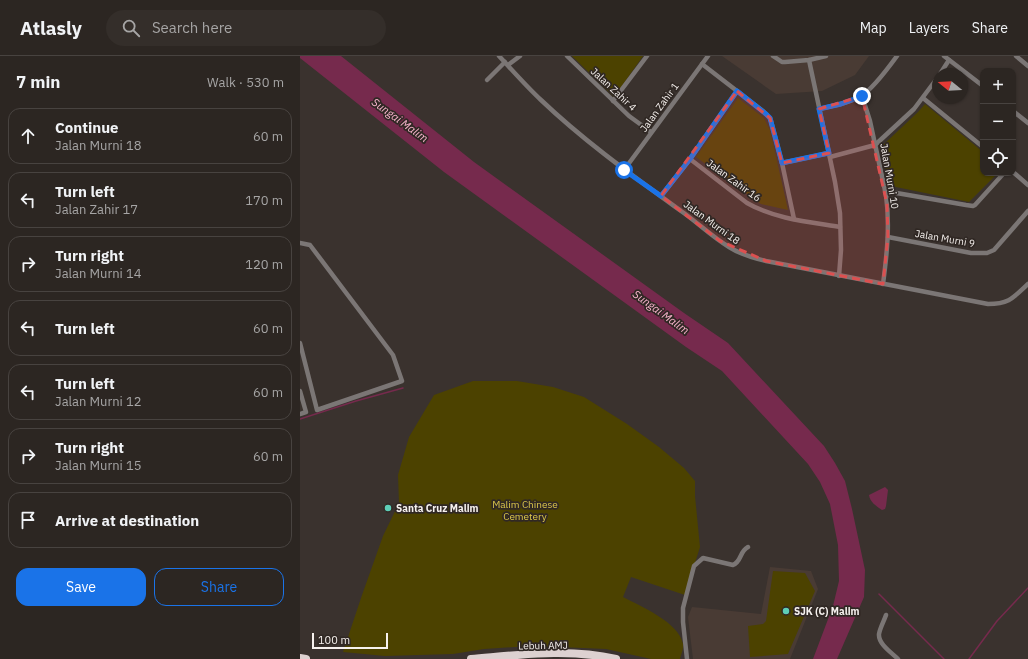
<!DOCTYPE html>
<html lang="en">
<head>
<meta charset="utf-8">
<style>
	body { margin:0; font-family:"IBM Plex Sans",sans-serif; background:#342e2a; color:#f1f3f6 }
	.controls { position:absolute; right:12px; top:12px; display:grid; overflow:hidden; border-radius:8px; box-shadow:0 1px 3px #0004 }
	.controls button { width:36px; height:36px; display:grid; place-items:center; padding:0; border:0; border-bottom:1px solid #484340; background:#2c2622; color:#f1f3f6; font:20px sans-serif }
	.compass { position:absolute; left:632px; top:12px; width:36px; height:36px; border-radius:50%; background:#2c2622; box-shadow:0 1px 3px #0004; rotate:288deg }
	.scale { position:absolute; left:12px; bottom:10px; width:76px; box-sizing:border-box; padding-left:4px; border:2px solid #f6f1ee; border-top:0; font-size:11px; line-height:14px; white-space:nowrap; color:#f6f1ee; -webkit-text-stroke:3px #302824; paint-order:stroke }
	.stop { position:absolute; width:12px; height:12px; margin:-9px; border:3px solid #1a73e8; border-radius:50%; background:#fff }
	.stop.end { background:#1a73e8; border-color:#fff; box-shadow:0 1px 4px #0008 }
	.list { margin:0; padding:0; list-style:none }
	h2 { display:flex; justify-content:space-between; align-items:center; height:52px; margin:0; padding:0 16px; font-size:17px }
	h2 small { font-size:13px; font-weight:400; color:#a6a5a5 }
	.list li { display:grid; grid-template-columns:26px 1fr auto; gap:12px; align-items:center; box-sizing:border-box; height:56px; margin:0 8px 8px; padding:0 8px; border:1px solid #484340; border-radius:12px }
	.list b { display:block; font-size:15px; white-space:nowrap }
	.list p { margin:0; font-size:13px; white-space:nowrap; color:#a6a5a5 }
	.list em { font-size:13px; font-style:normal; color:#a6a5a5 }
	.actions { display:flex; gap:8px; padding:12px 16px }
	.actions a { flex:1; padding:9px 0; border:1px solid #1a73e8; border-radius:12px; text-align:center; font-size:14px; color:#1a73e8 }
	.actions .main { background:#1a73e8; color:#fff }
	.icon { flex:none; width:22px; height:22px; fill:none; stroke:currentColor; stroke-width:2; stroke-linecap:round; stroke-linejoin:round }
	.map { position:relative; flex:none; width:728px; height:603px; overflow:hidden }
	header { display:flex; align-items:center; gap:24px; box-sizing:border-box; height:56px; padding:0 20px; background:#2c2622; border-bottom:1px solid #484340 }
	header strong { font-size:19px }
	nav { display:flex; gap:22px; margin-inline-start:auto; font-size:14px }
	.search { width:280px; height:36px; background:#342e2a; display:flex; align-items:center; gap:10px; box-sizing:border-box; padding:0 14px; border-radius:22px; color:#a6a5a5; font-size:15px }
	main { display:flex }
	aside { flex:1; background:#2c2622 }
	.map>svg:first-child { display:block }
</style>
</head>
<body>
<header>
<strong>Atlasly</strong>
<div class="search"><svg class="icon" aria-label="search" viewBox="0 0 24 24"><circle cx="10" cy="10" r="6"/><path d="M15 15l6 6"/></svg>Search here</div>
<nav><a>Map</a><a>Layers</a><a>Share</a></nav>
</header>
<main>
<aside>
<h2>7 min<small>Walk · 530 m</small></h2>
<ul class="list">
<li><svg class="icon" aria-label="ahead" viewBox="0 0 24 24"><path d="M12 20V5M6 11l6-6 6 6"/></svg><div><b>Continue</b><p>Jalan Murni 18</p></div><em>60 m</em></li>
<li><svg class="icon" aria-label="left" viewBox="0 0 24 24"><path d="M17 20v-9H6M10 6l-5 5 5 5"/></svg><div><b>Turn left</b><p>Jalan Zahir 17</p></div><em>170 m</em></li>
<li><svg class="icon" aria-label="right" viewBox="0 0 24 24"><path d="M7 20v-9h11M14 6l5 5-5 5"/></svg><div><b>Turn right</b><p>Jalan Murni 14</p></div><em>120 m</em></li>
<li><svg class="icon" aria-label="left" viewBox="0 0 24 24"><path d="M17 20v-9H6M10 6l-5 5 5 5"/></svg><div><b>Turn left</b></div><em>60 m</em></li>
<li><svg class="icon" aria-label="left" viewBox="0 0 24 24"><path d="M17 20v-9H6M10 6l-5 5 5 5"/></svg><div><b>Turn left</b><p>Jalan Murni 12</p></div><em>60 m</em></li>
<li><svg class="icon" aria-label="right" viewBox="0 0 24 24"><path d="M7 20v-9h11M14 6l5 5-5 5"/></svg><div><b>Turn right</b><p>Jalan Murni 15</p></div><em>60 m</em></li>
<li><svg class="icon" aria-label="arrive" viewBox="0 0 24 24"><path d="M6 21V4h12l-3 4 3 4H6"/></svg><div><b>Arrive at destination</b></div></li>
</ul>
<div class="actions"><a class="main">Save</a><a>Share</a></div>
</aside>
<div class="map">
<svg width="728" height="603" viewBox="0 0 728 603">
	<rect width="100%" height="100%" fill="#3a322e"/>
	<g fill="#493b34">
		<polygon points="422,0 569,0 555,19 522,35 476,38"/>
		<polygon points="470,511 511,515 518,533 490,603 393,603 388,561 392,551 461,558"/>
	</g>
	<g fill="#4c4200">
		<polygon points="272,0 343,0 314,41"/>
		<polygon points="438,42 464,62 470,74 488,154 461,148 396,101"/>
		<polygon points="625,48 683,96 683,117 698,117 669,146 591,130 587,126 582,90 618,56"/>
		<path d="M173 325H217L253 331 284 341 327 368 359 391 384 412 395 425V440L400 491 385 539 331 521 323 541C340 550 379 566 383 588 384 592 381 599 380 603H351L306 593 260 591H214L184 593 153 598 85 600 43 596 62 539 83 480 99 447 98 419 109 381 134 339Z"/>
		<polygon points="473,515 505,517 515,535 488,598 450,601 448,570 463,568 466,565"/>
	</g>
	<g fill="#762a4d">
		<polygon points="0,0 41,0 174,106 384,257 428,287 524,390 535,407 545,425 552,453 565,514 564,541 537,603 513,603 533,550 539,525 538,489 530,448 520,426 508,408 422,315 386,291 144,116 0,2"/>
		<path d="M585 431 588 434 586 450 585 453 582 454C576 450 570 446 569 439Z"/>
	</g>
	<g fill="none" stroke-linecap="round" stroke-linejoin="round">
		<g stroke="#762a4d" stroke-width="1.5">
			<polyline points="0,363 56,345 103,332"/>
			<polyline points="579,538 644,603"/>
			<polyline points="669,603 697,565 728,532"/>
		</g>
		<g stroke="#7b7675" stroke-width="4.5">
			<path d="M199 0C213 15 226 30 241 44 284 85 333 120 381 155 397 166 412 181 429 191 440 198 453 202 466 205L688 248C709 248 713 242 728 228"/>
			<polyline points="267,0 329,60 351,76"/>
			<polyline points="473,0 482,6 485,6 509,4 526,0"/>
			<polyline points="644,0 683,30"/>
			<polyline points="716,0 728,10"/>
			<polyline points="509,4 535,126 540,157 541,194 539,220"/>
			<polyline points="402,8 463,55 470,62 471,65 482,107 494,163"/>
			<polyline points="208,9 220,0"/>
			<polyline points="640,18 649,4"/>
			<polyline points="187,24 205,6"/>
			<path d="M562 40 570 65 586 139C590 169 587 198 583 228"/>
			<polyline points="623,42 683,91"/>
			<polyline points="313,45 347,0"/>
			<path d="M519 53C532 50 550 47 561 40 573 33 589 11 597 0"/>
			<polyline points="713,55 728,67"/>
			<polyline points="530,101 575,89 614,53 638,21"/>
			<path d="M390 103 447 147C475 163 509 166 540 171"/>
			<polyline points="482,107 529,97"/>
			<polyline points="324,114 408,0"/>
			<polyline points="713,116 728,129"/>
			<polyline points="585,135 666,149 673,150 675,149 704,117"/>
			<polyline points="361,140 390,103 437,35"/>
			<polyline points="588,181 671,197 687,197 694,194 728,155"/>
			<polyline points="0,187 10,189 93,299 102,325 17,354 0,287"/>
			<polyline points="0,335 6,356 0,358"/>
			<path d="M586 559C584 565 580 572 579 578 578 588 592 597 598 603"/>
			<path d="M387 603 383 566V552L394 510 403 502 433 509C442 505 439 496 448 491"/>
		</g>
		<g stroke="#ddd1d0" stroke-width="8">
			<polyline points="0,602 6,603"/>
			<path d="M171 603C219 599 268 592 316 603"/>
		</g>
	</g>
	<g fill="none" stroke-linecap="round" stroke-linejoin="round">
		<polyline stroke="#1a73e8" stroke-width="5" points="324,114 361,140 390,103 437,35 466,58 470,62 482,107 529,97 519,53 541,48 562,40"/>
	</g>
	<path fill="#dc5050" fill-opacity="0.2" stroke="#dc5050" stroke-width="3" stroke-dasharray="8 5" stroke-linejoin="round" d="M437 35 470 62 482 107 529 97 519 53 562 40 587 148 588 181 583 228 466 205 420 185 361 140Z"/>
	<g fill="#5eceb7" stroke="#302824" stroke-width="1.5">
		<circle cx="88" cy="452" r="4"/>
		<circle cx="486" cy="555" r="4"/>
	</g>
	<g text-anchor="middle" stroke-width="3.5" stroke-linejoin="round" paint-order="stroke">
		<g font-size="10" fill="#f6f1ee" stroke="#302824">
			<text transform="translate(314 33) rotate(43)" y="4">Jalan Zahir 4</text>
			<text transform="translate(359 51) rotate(-54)" y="4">Jalan Zahir 1</text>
			<text transform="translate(590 120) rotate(80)" y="4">Jalan Murni 10</text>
			<text transform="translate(434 124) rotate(36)" y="4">Jalan Zahir 16</text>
			<text transform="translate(412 166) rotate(36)" y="4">Jalan Murni 18</text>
			<text transform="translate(645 182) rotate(10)" y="4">Jalan Murni 9</text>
			<text transform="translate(243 589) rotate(-1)" y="4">Lebuh AMJ</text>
		</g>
		<g font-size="10" fill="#dcc74a" stroke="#302824">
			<text x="225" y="452">Malim Chinese<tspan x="225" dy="12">Cemetery</tspan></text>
		</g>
		<g font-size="10" font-weight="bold" fill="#f6f1ee" stroke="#302824" text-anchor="start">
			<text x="96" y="456">Santa Cruz Malim</text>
			<text x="494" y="559">SJK (C) Malim</text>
		</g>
		<g font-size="11" font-style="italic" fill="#fbb6cf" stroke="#302824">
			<text transform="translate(100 64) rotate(36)" y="4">Sungai Malim</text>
			<text transform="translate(361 256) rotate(36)" y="4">Sungai Malim</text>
		</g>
	</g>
</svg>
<div class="controls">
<button>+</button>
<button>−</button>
<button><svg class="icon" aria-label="locate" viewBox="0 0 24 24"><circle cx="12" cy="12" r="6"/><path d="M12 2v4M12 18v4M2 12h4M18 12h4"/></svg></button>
</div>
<svg class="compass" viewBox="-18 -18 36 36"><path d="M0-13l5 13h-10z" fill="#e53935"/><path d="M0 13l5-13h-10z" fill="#a6a5a5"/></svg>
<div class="scale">100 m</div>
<div class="stop" style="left:324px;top:114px"></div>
<div class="stop end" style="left:562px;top:40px"></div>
</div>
</main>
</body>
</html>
